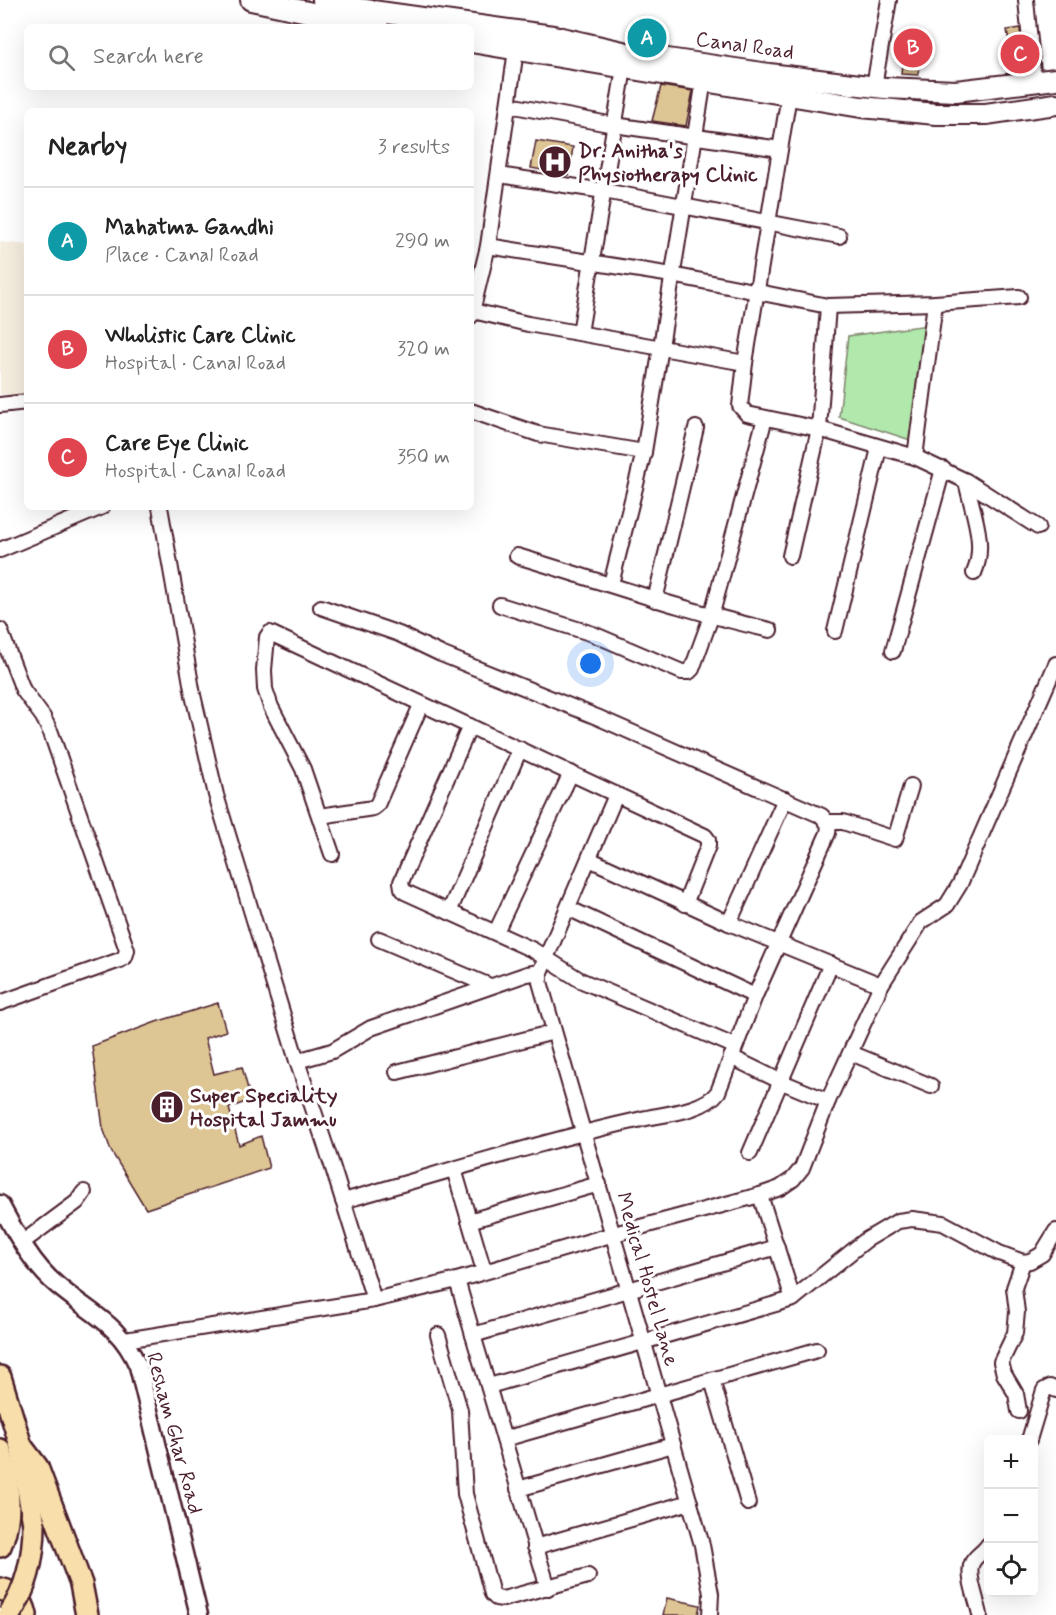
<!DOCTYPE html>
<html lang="en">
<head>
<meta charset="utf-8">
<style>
	body { margin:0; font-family:Mynerve,sans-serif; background:#f2f2f2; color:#222 }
	.controls { position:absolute; right:18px; bottom:18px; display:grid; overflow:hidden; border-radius:9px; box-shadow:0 6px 24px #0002 }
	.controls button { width:54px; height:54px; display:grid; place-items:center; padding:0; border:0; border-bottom:2px solid #e0e0e0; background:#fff; color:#222; font:30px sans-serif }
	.you { position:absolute; left:591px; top:664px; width:21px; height:21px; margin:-15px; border:4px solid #fff; border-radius:50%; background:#1a73e8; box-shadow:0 0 0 9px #1a73e833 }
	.badge { display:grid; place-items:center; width:39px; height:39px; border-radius:50%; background:#d93025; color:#fff; font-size:20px; font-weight:700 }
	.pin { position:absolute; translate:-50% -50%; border:3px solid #fff; box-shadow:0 2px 6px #0006 }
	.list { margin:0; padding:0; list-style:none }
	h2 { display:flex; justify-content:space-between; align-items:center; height:78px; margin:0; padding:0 24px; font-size:26px }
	h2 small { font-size:20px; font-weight:400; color:#767676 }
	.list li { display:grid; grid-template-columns:39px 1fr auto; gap:18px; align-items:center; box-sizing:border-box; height:108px; padding:0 24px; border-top:2px solid #e0e0e0 }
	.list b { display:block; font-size:22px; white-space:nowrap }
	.list p { margin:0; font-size:20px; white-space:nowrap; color:#767676 }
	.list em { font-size:20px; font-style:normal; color:#767676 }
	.icon { flex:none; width:33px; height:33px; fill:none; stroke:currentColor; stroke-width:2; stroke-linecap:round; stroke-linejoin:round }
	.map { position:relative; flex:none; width:1056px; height:1615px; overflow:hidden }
	.search { position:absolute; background:#fff; box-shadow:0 6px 24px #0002; left:24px; top:24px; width:450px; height:66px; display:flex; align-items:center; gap:15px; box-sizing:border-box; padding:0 21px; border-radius:9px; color:#767676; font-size:22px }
	.panel { position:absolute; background:#fff; box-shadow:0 6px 24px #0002; left:24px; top:108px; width:450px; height:402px; border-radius:9px }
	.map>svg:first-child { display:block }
</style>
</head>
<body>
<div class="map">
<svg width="1056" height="1615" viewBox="0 0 1056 1615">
	<rect width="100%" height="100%" fill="#fff"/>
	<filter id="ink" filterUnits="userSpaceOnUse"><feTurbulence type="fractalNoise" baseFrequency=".0167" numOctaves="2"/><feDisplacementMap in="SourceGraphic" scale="12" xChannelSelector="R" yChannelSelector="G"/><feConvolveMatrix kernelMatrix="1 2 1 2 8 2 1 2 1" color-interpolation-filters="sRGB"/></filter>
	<g filter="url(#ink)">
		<polygon fill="#f5eedf" points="0,242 27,245 27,396 0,394"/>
		<polygon fill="#b1e9ad" stroke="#7e846c" stroke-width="1.5" points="935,324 923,444 839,417 848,336"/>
		<g fill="#ddc594" stroke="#4a1f2b" stroke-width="1.5">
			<polygon points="1020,28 1023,66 1014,68 1007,30"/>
			<polygon points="905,32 922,34 918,75 901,74"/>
			<polygon points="661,86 693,91 686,126 652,121"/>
			<polygon points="536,141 573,147 569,175 531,168"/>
			<polygon points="218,1003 226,1031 205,1038 214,1074 242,1067 251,1100 229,1108 239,1145 261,1136 269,1168 146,1209 111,1151 103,1128 92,1046 156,1022"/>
			<polygon points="667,1598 700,1605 698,1615 663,1615"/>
		</g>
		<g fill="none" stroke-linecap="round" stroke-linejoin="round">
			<defs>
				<g id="minor">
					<polyline points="1026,0 1034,82"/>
					<polyline points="874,86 889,0"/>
					<polyline points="789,95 745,363 740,406 747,414 819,429 915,457 966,481 1038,527"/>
					<polyline points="509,105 614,125 780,149"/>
					<polyline points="499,175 604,191 839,236"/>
					<polyline points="488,246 672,275 828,306 935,303 1019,297"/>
					<polyline points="473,311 528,324 745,363"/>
					<polyline points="471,316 488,246 517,43"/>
					<polyline points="580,333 624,68"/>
					<polyline points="0,405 27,402"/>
					<polyline points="471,411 538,434 644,452"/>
					<polyline points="915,457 935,303"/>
					<path d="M966 481C972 511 987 544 974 573"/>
					<polyline points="160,507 193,695 216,795 297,1061 332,1165 374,1300"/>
					<polyline points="0,550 102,507"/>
					<path d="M517 556C601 581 684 611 770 630"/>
					<polyline points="790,556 819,429 828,306"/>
					<polyline points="611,584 644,452 704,80"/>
					<polyline points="655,600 696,428"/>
					<polyline points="500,605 593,634 682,672 689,672 692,669 711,617 765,418"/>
					<path d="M321 607 399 634 441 654 597 717 822 816 829 825 828 833 755 996 718 1092C704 1111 665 1114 642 1119 542 1141 443 1173 343 1201"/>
					<polyline points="0,630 23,690 43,717 51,733 127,950 125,957 120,960 0,1003"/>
					<polyline points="835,631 879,448"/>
					<polyline points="893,651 943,469"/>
					<polyline points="470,726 401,882 402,888 405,892 533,950 580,980 734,1046"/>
					<polyline points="616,795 540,972 540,982 702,1545 711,1594 710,1615"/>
					<polyline points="320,816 373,808 377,805 421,705"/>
					<polyline points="828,822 843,822 895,839 911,786"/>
					<polyline points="332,854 303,769 271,707 265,689 264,670 267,637 270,633 705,836 708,840 708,846 685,904"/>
					<polyline points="589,859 729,923 881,985"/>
					<polyline points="568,908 755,996"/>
					<polyline points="449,912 520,749"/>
					<polyline points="729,923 785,799"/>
					<polyline points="496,932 571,773"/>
					<polyline points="379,939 490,986"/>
					<polyline points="851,1053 931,1086"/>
					<polyline points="731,1057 782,1082 828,1101"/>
					<polyline points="297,1061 332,1051 371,1028 527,974 540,972"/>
					<polyline points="397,1072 554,1032"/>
					<polyline points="750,1153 831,964"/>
					<polyline points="454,1169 484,1271"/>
					<polyline points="760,1195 793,1299"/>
					<polyline points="469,1221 599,1184"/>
					<polyline points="23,1242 77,1202 84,1192"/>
					<polyline points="457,1280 473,1335"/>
					<polyline points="438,1335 460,1410 465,1494 492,1594 496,1598 503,1599 588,1576"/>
					<polyline points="125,1340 374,1300 457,1280 614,1234 760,1195 780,1188 793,1179 802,1168 828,1101 881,985 921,922 947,905 960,884 1056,664"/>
					<polyline points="712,1380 748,1503"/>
					<polyline points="489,1386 793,1299 866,1240 898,1221 912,1219 943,1223 999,1253 1023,1262 1030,1261 1042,1254 1056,1231"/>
					<polyline points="1019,1411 1016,1394 1004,1374 1001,1362 1015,1333 1017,1312 1014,1288 1023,1262"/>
					<polyline points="504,1439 817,1350"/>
					<polyline points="1029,1440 1044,1390 1050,1387 1056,1390"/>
					<polyline points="518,1489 673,1445"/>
					<polyline points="535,1547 690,1502"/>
					<polyline points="548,1588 473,1335 777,1247"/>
					<path d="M980 1615C978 1602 966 1575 972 1563 975 1556 984 1552 988 1545"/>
				</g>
				<path id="tertiary" d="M0 1204C15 1232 33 1266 58 1286 91 1314 120 1324 138 1366L199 1615"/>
				<g id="secondary">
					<polyline points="251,0 378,27"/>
					<polyline points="323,0 358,9 553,36 627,53 769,74 885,88 956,91 1056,79"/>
					<polyline points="471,42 861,107 936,114 986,114 1056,104"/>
				</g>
				<g id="primary">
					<polyline points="0,1377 21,1446 34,1524"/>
					<polyline points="21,1446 37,1467 81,1584 87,1615"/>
					<path d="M0 1450C8 1481 13 1516 0 1546"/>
					<path d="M0 1589C15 1592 23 1600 26 1615"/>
				</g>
			</defs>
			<use href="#minor" stroke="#4a1f2b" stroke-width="18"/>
			<use href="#tertiary" stroke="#4a1f2b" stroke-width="21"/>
			<use href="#secondary" stroke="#4a1f2b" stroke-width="24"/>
			<use href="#primary" stroke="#4a1f2b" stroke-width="26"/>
			<use href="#minor" stroke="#fff" stroke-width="14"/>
			<use href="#tertiary" stroke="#fff" stroke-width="16"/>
			<use href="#secondary" stroke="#fff" stroke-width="20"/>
			<use href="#primary" stroke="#f8deab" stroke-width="21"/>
			<defs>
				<path id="primary-bridge" d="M9 1615C28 1587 34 1557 34 1524"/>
			</defs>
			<use href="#primary-bridge" stroke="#4a1f2b" stroke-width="26" stroke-linecap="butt"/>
			<use href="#primary-bridge" stroke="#f8deab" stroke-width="21"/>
		</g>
	</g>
	<defs>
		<symbol id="hospital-disc" viewBox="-11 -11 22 22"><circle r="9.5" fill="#4a1f2b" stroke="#fff"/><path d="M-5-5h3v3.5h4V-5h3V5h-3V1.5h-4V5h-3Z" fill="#fff"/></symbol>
		<symbol id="building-disc" viewBox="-11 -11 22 22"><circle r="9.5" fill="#4a1f2b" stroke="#fff"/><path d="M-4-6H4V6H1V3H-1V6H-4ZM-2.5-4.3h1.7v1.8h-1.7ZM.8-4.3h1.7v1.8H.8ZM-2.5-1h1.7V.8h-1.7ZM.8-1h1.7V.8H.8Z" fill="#fff"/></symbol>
	</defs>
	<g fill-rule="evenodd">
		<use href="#hospital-disc" x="536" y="143" width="38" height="38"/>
		<use href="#building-disc" x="148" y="1088" width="38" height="38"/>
	</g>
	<g text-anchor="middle" stroke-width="6" stroke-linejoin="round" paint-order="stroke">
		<g font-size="21" fill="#4a1f2b" stroke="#fff">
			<text transform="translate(745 45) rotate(8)" y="7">Canal Road</text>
			<text transform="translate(648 1279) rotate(74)" y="7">Medical Hostel Lane</text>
			<text transform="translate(175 1433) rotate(75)" y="7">Resham Ghar Road</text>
		</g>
		<g font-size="21" font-weight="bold" fill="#4a1f2b" stroke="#fff" text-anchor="start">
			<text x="578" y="157">Dr. Anitha's<tspan x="578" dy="24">Physiotherapy Clinic</tspan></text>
			<text x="190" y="1102">Super Speciality<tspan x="190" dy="24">Hospital Jammu</tspan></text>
		</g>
	</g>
</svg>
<div class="controls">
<button>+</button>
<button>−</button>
<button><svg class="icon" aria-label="locate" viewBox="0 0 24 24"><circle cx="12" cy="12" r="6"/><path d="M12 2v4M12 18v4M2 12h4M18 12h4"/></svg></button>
</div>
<div class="you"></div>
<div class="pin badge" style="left:647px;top:38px;background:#0f9aa8">A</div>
<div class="pin badge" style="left:913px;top:48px;background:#e0444e">B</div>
<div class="pin badge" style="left:1020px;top:54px;background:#e0444e">C</div>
<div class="search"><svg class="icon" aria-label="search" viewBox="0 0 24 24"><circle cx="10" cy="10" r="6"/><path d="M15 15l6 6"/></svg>Search here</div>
<section class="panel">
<h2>Nearby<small>3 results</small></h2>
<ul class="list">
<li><span class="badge" style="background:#0f9aa8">A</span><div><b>Mahatma Gandhi</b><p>Place · Canal Road</p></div><em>290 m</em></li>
<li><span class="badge" style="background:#e0444e">B</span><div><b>Wholistic Care Clinic</b><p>Hospital · Canal Road</p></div><em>320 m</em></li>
<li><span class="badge" style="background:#e0444e">C</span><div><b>Care Eye Clinic</b><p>Hospital · Canal Road</p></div><em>350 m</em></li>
</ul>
</section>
</div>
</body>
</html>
